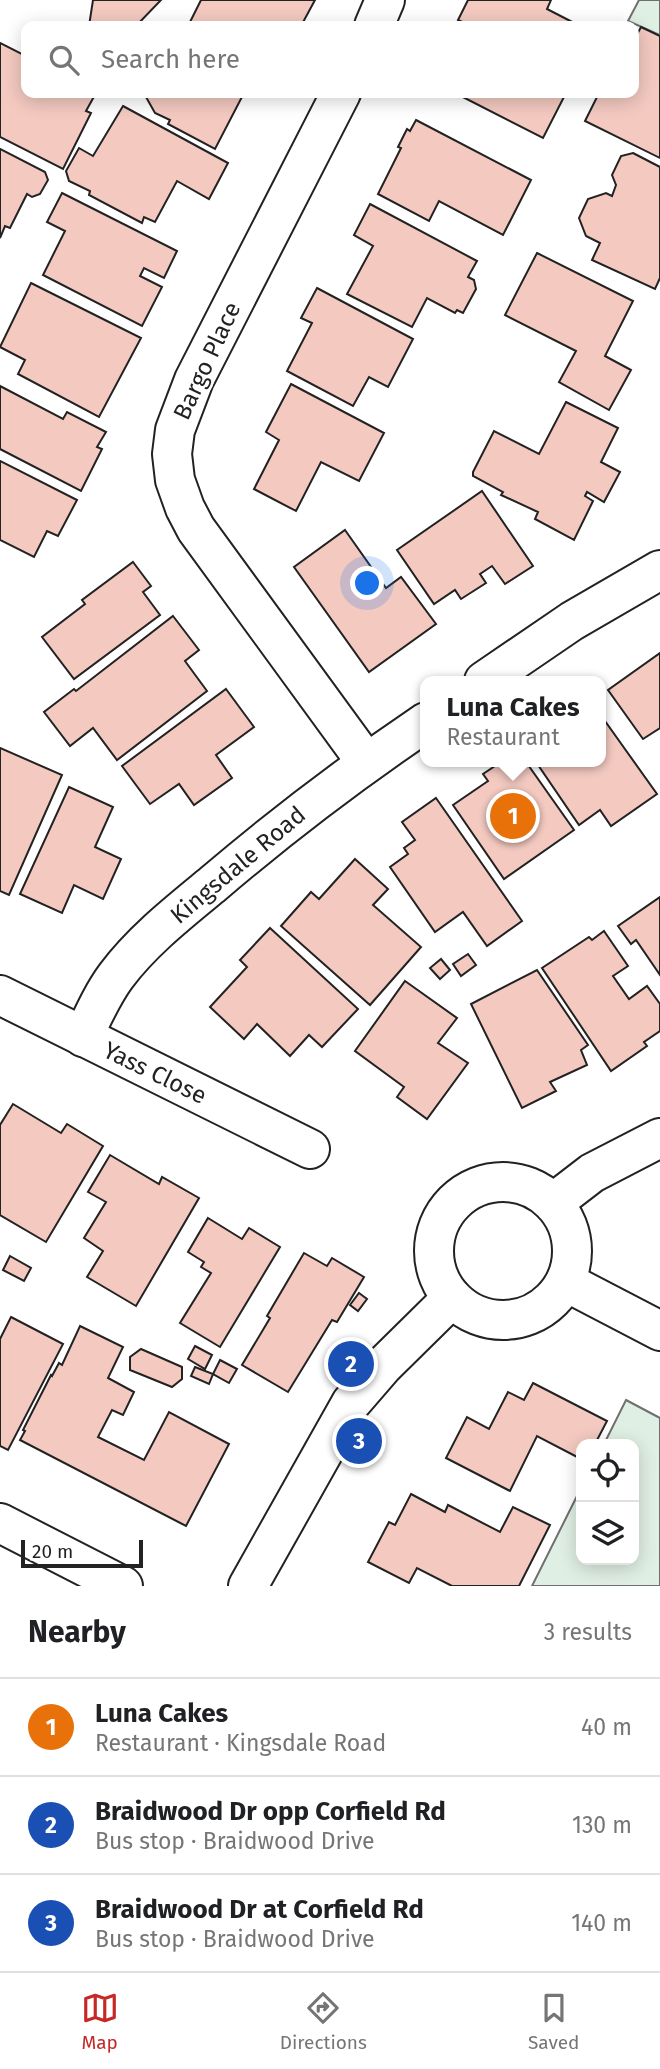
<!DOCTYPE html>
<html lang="en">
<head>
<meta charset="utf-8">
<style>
	body { margin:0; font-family:"Fira Sans",sans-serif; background:#f2f2f2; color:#202124 }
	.controls { position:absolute; right:21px; bottom:21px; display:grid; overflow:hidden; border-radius:14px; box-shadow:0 4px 18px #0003 }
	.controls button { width:63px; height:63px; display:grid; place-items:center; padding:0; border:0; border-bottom:2px solid #e0e0e0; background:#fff; color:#202124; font:35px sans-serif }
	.scale { position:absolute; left:21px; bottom:18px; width:122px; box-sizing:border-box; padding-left:7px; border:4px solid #222; border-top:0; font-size:19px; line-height:24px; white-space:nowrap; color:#222; -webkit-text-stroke:5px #fff; paint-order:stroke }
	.you { position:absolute; left:368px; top:584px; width:24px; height:24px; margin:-18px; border:5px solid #fff; border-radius:50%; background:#1a73e8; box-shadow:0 0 0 10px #1a73e833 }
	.badge { display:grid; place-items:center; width:46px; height:46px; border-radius:50%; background:#c62828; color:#fff; font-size:23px; font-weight:700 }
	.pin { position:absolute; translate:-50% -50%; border:4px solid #fff; box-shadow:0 2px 7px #0006 }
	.popup { position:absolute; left:420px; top:676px; width:186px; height:91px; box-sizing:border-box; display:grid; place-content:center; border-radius:14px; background:#fff; filter:drop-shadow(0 2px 5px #0005); font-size:23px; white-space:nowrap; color:#757577 }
	.popup b { font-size:26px; color:#202124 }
	.popup::after { content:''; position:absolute; left:50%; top:100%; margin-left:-14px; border:14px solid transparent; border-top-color:#fff }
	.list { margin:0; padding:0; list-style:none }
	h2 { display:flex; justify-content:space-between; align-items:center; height:91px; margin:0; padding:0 28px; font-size:30px }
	h2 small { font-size:23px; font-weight:400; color:#757577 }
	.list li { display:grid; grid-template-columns:46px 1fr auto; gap:21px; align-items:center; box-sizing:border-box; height:98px; padding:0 28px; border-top:2px solid #e0e0e0 }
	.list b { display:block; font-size:26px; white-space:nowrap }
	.list p { margin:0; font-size:23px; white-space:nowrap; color:#757577 }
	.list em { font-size:23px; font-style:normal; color:#757577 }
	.icon { flex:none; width:38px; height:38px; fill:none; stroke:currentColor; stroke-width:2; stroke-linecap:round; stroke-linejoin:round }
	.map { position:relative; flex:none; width:660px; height:1586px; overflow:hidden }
	.search { position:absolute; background:#fff; box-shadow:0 4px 18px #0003; left:21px; right:21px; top:21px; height:77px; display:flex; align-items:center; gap:18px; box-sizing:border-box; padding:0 24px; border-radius:14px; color:#757577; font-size:26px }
	.sheet { height:385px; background:#fff }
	nav { display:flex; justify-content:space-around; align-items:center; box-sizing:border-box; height:98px; border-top:2px solid #e0e0e0; background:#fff; font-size:19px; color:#757577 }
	nav a { display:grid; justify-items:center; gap:4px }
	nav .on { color:#c62828 }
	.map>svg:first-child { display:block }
</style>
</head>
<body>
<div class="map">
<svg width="660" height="1586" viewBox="0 0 660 1586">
	<rect width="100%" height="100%" fill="#fff"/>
	<g fill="#e0efe3" stroke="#6f6f6f" stroke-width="2">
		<polygon points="639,0 660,0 660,35 628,21"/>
		<polygon points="626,1400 660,1418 660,1586 532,1586 581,1488 581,1560 634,1560 634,1444 604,1444"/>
	</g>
	<g fill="#f3c9c0" stroke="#222" stroke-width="2">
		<polygon points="93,0 161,0 136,26 89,26"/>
		<polygon points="201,0 315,0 301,26 188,26"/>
		<polygon points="468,0 551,0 547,9 580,26 471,26 458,20"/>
		<polygon points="641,27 660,36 660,158 585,121 599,93 634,93 634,40"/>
		<polygon points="0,43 26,56 26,93 96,93 86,111 91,113 63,169 0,137"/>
		<polygon points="148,93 244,93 215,149 168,124 170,120 155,113 146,97"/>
		<polygon points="455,93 566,93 543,138"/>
		<polygon points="123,106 228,163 209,199 177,181 155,222 144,217 142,223 89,195 90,191 69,181 66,171 79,148 93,156"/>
		<polygon points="416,120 531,180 503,235 439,201 429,221 378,194 401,148 398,147 407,129 410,131"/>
		<polygon points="0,149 45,172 48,180 40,194 32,197 27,194 10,228 5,226 0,238"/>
		<polygon points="633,153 660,167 660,278 655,289 592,260 600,243 586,236 579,218 588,199 606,193 612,196 616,185 612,175 621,156"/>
		<polygon points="62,193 177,251 164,278 144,268 140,276 162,287 142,326 43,275 65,231 47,222"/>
		<polygon points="370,204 477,261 468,277 474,280 476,289 463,313 457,310 455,313 427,298 412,327 347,294 373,246 354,235"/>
		<polygon points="537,253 633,301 605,356 631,370 609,410 559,382 576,351 505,315"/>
		<polygon points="31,283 141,338 99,417 18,374 25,360 0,347"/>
		<polygon points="317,288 413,339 388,387 369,377 353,406 287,371 312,323 301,318"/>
		<polygon points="291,384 384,433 359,481 321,462 296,511 254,489 279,440 266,432"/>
		<polygon points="0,386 63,419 67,412 106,432 97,447 102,449 81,491 0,449"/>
		<polygon points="566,402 618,428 601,462 620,472 604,502 587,492 585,496 593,501 574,540 535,519 538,512 501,495 503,492 473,476 473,472 494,431 539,454"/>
		<polygon points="0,461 77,500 58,536 47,531 34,557 0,540"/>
		<polygon points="482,491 533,566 505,584 492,566 480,574 486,583 461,599 455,590 434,604 397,550"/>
		<polygon points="345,530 386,588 401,577 436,624 369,672 294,567"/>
		<polygon points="133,562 151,586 143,592 160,615 74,679 42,637 85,604 82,600"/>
		<polygon points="173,616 199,650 185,661 207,691 117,760 93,728 70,746 44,712 74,689 76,691"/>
		<polygon points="660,653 660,728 643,739 608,690"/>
		<polygon points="226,689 254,727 216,755 232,778 194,805 179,784 150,804 122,766"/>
		<polygon points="600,714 657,794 611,826 600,810 579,825 536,762 600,762"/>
		<polygon points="0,748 62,775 9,895 0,891"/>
		<polygon points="501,762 526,762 574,830 504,879 453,805 488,781 483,774"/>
		<polygon points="69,787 113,807 95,847 121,859 103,899 74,885 62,913 20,894"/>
		<polygon points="436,798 522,921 487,946 463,912 435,932 390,867 408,854 404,848 415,840 402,822"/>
		<polygon points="355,859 388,889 373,905 421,947 370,1005 281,926 311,892 319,899"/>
		<polygon points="660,897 660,975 636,940 631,944 618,926"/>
		<polygon points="270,928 358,1009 322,1047 309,1035 290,1056 257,1024 244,1039 210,1007 247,967 240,960"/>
		<polygon points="604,931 628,966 613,976 629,999 647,986 660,1004 660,1031 644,1042 647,1046 611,1071 542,968 589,937 592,940"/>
		<polygon points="468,954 476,965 461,976 453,964"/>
		<polygon points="441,959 450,970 440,979 430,968"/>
		<polygon points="537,970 588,1045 581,1050 587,1065 550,1082 556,1091 522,1108 471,1004"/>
		<polygon points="405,981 457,1018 438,1043 468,1063 427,1119 397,1097 404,1087 355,1051"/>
		<polygon points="13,1104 61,1133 67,1124 103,1146 46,1242 0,1215 0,1125"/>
		<polygon points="110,1155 159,1184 162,1177 199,1198 136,1306 87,1277 103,1251 84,1238 106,1202 88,1192"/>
		<polygon points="208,1218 242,1239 249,1228 280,1247 220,1347 180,1323 211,1273 201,1267 204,1262 188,1252"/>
		<polygon points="304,1253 327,1266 332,1258 364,1277 337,1322 332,1320 288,1392 242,1365 270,1318 267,1316"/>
		<polygon points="10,1256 31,1268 24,1281 3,1270"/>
		<polygon points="359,1293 367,1299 358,1311 350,1305"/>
		<polygon points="11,1317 63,1344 8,1450 0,1446 0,1339"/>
		<polygon points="80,1326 123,1347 108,1378 134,1392 123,1415 112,1410 98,1437 144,1460 169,1412 229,1444 186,1526 20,1440 25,1431 23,1430 51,1375 52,1376 59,1363 62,1365"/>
		<polygon points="195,1346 212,1355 205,1369 188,1359"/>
		<polygon points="141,1349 182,1367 182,1379 172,1387 130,1370 130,1357"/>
		<polygon points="220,1360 237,1369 229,1383 213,1374"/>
		<polygon points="195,1367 213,1374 209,1384 191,1376"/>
		<polygon points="533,1383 607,1421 595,1444 581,1444 581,1459 537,1436 510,1491 446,1458 467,1417 489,1429 508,1392 524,1400"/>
		<polygon points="411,1494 445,1512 448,1505 500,1532 513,1507 550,1525 519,1586 452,1586 417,1568 409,1583 368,1562 389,1522 395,1525"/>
	</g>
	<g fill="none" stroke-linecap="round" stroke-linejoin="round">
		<defs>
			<g id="minor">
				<polyline points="374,26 385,0"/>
				<polyline points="341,93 194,380 175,430 172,454 175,480 185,508 196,529 366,762"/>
				<polyline points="484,681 572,621 660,570"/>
				<polyline points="0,995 310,1149"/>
				<path d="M83 1037C93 1016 102 995 116 976 142 941 179 912 213 884 281 826 352 772 426 722"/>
				<circle cx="503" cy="1251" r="69"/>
				<polyline points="553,1203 592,1173 660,1138"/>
				<polyline points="566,1282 660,1331"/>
				<polyline points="0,1523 123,1586"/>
				<polyline points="248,1586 351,1403 383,1366 452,1298"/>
			</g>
		</defs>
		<use href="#minor" stroke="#222" stroke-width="42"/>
		<use href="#minor" stroke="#fff" stroke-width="38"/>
	</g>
	<g text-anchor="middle" stroke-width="5" stroke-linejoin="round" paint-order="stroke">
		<g font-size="24" fill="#222" stroke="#fff">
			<text transform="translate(207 361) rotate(-65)" y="8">Bargo Place</text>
			<text transform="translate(238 865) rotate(-40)" y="8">Kingsdale Road</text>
			<text transform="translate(155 1073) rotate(26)" y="8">Yass Close</text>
		</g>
	</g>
</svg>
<div class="controls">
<button><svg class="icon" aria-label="locate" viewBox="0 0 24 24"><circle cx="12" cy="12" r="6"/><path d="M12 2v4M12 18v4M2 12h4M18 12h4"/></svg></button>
<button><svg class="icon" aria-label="layers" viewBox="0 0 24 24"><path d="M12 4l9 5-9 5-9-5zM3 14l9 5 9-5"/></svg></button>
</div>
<div class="scale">20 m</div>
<div class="you"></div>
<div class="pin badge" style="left:513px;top:816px;background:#e8710a">1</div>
<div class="popup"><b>Luna Cakes</b>Restaurant</div>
<div class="pin badge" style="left:351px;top:1364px;background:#1a4fb4">2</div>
<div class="pin badge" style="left:359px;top:1441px;background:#1a4fb4">3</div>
<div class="search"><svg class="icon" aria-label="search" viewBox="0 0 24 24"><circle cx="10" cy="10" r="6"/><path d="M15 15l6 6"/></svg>Search here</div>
</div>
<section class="sheet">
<h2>Nearby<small>3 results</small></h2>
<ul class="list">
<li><span class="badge" style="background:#e8710a">1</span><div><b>Luna Cakes</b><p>Restaurant · Kingsdale Road</p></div><em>40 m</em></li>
<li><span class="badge" style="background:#1a4fb4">2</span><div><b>Braidwood Dr opp Corfield Rd</b><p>Bus stop · Braidwood Drive</p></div><em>130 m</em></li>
<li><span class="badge" style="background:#1a4fb4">3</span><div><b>Braidwood Dr at Corfield Rd</b><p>Bus stop · Braidwood Drive</p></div><em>140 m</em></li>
</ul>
</section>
<nav>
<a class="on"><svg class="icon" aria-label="map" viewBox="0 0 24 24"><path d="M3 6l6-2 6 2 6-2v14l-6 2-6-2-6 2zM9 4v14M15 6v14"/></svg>Map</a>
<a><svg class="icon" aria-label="directions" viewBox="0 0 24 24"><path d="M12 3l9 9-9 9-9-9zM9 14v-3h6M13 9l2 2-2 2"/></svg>Directions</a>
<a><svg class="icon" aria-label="saved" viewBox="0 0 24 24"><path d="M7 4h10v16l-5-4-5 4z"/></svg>Saved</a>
</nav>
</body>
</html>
